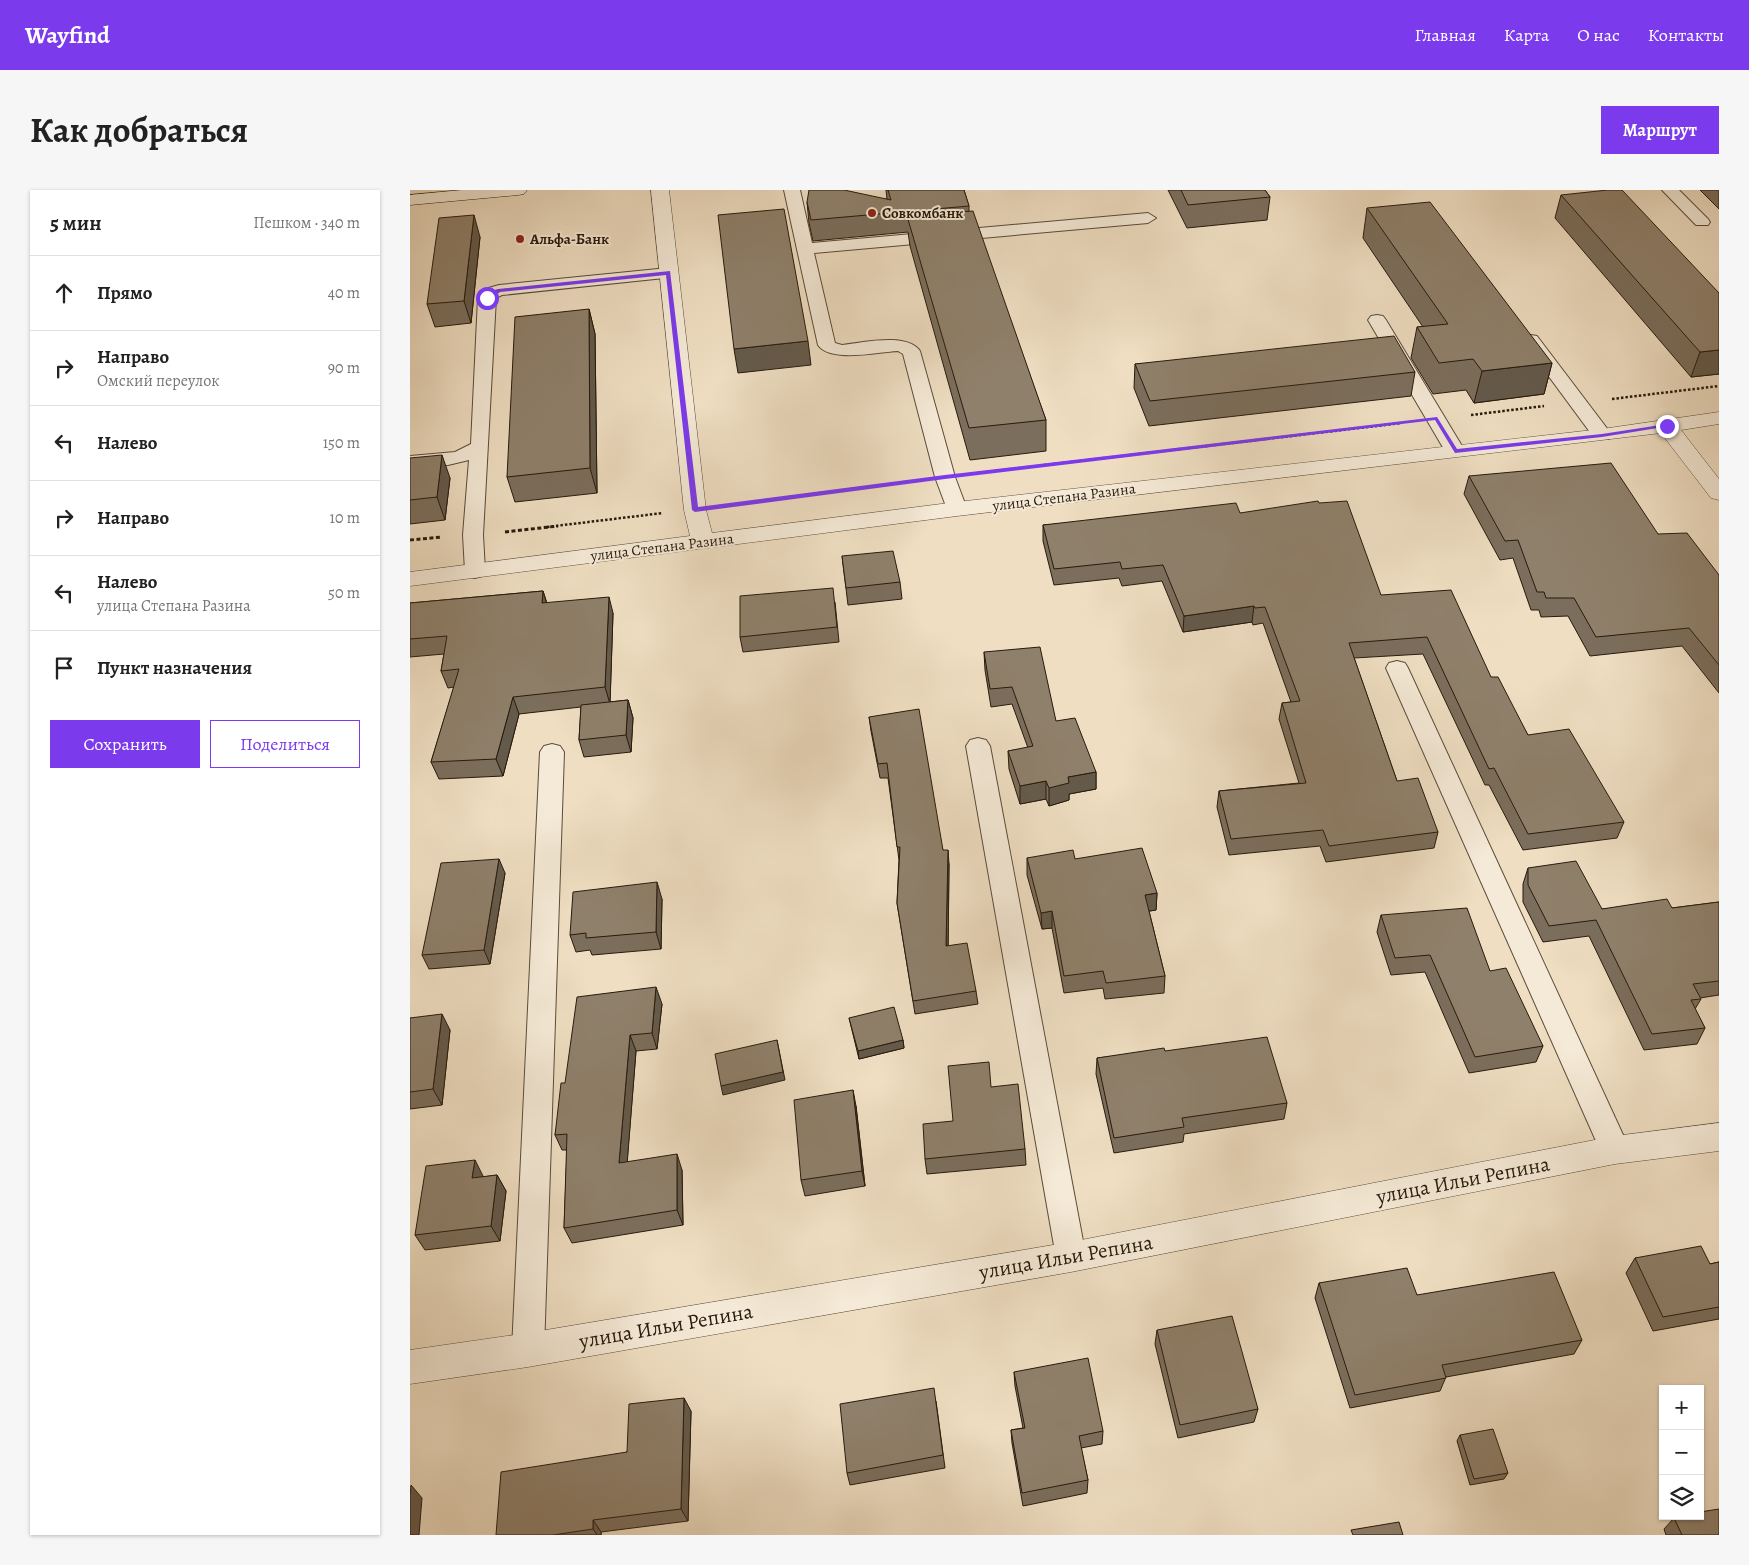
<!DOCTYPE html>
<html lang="ru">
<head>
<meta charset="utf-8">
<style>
	body { margin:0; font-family:Alegreya,serif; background:#f6f6f6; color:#222 }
	.controls { position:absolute; right:15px; bottom:15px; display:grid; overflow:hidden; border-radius:0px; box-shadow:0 1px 4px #0004 }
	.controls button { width:45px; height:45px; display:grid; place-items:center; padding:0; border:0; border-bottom:1px solid #e0e0e0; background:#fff; color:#222; font:25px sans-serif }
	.stop { position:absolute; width:15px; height:15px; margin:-11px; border:4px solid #7c3aed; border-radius:50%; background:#fff }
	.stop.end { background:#7c3aed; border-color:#fff; box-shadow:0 1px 5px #0008 }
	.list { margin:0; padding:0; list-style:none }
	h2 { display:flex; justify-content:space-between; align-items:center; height:65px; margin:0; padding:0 20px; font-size:21px }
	h2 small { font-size:16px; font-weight:400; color:#767676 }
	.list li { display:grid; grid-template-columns:32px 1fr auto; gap:15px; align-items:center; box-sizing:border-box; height:75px; padding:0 20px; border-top:1px solid #e0e0e0 }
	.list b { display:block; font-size:19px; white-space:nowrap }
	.list p { margin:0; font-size:16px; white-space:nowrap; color:#767676 }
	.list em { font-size:16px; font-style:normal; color:#767676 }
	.actions { display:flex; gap:10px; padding:15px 20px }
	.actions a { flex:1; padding:11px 0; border:1px solid #7c3aed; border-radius:0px; text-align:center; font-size:18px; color:#7c3aed }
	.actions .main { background:#7c3aed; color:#fff }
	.icon { flex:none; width:28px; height:28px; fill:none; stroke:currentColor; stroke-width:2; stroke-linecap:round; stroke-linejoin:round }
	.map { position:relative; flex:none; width:1309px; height:1345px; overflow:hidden; border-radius:0px }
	header { display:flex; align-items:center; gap:30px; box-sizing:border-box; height:70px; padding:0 25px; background:#7c3aed; color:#fff }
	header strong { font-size:24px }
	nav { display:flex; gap:28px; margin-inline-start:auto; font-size:18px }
	.intro { display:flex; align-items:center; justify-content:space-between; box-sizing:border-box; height:120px; padding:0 30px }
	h1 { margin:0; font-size:35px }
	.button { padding:12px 22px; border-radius:0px; background:#7c3aed; color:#fff; font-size:18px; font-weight:700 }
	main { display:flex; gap:30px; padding:0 30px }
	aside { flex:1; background:#fff; border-radius:0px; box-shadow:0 1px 4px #0004 }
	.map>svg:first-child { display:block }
</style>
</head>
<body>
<header>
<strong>Wayfind</strong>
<nav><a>Главная</a><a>Карта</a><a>О нас</a><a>Контакты</a></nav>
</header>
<div class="intro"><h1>Как добраться</h1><a class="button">Маршрут</a></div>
<main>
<aside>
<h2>5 мин<small>Пешком · 340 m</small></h2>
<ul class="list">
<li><svg class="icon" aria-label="ahead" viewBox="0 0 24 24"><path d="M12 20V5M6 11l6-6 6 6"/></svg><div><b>Прямо</b></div><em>40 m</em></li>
<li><svg class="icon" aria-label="right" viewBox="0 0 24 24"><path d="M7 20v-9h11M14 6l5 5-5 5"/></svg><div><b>Направо</b><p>Омский переулок</p></div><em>90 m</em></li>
<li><svg class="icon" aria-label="left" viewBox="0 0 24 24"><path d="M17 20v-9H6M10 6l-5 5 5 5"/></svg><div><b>Налево</b></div><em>150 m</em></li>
<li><svg class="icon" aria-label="right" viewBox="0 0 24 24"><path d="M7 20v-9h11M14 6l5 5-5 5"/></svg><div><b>Направо</b></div><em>10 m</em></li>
<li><svg class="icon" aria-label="left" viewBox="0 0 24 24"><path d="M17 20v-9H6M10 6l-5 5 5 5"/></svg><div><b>Налево</b><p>улица Степана Разина</p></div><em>50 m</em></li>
<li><svg class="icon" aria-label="arrive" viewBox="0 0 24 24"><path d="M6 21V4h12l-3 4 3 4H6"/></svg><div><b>Пункт назначения</b></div></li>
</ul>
<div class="actions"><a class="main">Сохранить</a><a>Поделиться</a></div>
</aside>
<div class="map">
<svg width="1309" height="1345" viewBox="0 0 1309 1345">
	<rect width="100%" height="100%" fill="#efdec2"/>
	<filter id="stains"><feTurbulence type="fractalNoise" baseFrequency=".004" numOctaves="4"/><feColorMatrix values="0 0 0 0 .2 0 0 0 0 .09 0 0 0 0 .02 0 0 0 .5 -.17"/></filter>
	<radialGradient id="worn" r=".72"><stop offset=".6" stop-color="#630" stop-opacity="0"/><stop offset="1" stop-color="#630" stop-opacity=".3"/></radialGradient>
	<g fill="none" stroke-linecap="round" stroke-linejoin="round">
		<defs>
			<g id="service">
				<path d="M374 0H390L402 53 738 23 746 28 738 33 404 63 425 153 432 155C452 153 497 142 510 161L545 287 557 319 554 323 547 325 540 323 537 319 525 287 493 164 488 161C468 162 420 173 408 155Z"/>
				<polygon points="1252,0 1269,0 1298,29 1300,32 1298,35 1286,35"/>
				<polygon points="258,78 264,79 266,83 264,87 92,105 86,108 73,345 75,381 72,386 65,388 58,386 55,381 53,345 59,270 38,275 0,278 0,266 45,262 61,254 68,108 75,99 89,95"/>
				<polygon points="967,125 973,126 976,130 1055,261 1052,265 1038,265 1035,261 958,130 961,126"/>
				<polygon points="1121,145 1127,146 1199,241 1202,245 1199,249 1185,249 1112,150 1115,146"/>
				<polygon points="987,471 995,473 998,478 1220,960 1215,969 1205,973 1195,969 1190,960 976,478 979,473"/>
				<polygon points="568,548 576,550 580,556 676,1067 672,1077 661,1081 650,1077 646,1067 556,556 560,550"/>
				<polygon points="142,554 150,556 154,562 134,1160 129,1171 118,1175 107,1171 102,1160 130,562 134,556"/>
			</g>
			<polygon id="minor" points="1309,933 1309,961 1205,974 661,1082 118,1177 0,1194 0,1160 118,1143 661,1052 1205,946"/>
			<polygon id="tertiary" points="241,0 259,0 296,320 302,343 547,312 1192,239 1309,222 1309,234 1271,240 1309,289 1309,310 1301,308 1251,243 547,326 0,396 0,382 280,346 274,320"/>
			<polygon id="secondary" points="52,0 117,0 114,4 108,5 0,15 0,5"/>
		</defs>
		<use href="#service" stroke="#594b3a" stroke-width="2"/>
		<use href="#minor" stroke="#594b3a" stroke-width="1"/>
		<use href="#tertiary" stroke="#594b3a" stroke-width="1"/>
		<use href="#secondary" stroke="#271a0d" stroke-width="1"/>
		<g stroke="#271a0d" stroke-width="2.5" stroke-dasharray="2.5 2" stroke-linecap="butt">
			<polyline points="1202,209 1309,196"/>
			<polyline points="1061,225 1134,216"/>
			<polyline points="567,283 992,233"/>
			<polyline points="319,315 503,291"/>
			<polyline points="137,337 253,323"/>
		</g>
		<g stroke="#271a0d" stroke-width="3" stroke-dasharray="4 2.5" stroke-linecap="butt">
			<polyline points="95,342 148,336"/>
			<polyline points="0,350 32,347"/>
		</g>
		<use href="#service" fill="#f5ead7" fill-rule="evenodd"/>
		<use href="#minor" fill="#f5ead7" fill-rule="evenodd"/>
		<use href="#tertiary" fill="#f5ead7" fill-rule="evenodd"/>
		<use href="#secondary" fill="#f5ead7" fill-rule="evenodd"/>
	</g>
	<g fill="#7b6e5c" stroke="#271a0d">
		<polygon points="476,0 554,0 559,16 559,21 636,230 636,261 560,270 500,56 498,42 403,51 399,33 397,12 477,9"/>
		<polygon points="758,0 855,0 860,7 857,30 777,38"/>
		<polygon points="1290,0 1309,0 1309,19"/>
		<polygon points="1151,5 1309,103 1309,184 1281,187 1145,28"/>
		<polygon points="957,18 1142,173 1134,204 1064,213 1056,200 1023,204 1001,168 1007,137 1013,137 953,48"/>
		<polygon points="70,47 61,133 25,137 17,114"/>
		<polygon points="179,119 185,144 187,303 105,312 97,287"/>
		<polygon points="725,174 1005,182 1001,206 739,236 724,198"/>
		<polygon points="0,268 40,288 35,330 0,334"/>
		<polygon points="1059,286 1248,344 1309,385 1309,503 1272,456 1180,466 1158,426 1131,427 1129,420 1121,420 1103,368 1090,370 1054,304"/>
		<polygon points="830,323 971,405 1081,487 1118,545 1214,632 1207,648 1113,660 1079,595 1075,595 1013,464 944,468 987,591 1028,642 1024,658 916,672 910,656 819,665 807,617 809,601 889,593 869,529 872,513 881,512 853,433 843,435 842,432 773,442 752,391 712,396 709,388 644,395 633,351 633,335"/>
		<polygon points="432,366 490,392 492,409 438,415"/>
		<polygon points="133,401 137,413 203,423 200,512 218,510 223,528 221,562 174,567 169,550 171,517 109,524 93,586 29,589 21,572 44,497 38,498 31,481 34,464 0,467 0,413"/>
		<polygon points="425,412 429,452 333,462 330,447"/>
		<polygon points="574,462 646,531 686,582 686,599 659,604 659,610 639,616 636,609 610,614 599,579 598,561 618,558 602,514 581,517 575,480"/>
		<polygon points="459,527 533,660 539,674 538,756 566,801 568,814 505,824 487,713 489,670 478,588 470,588 461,541"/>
		<polygon points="617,668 665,669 747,703 746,720 739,721 755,786 754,803 695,809 693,798 654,803 642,738 632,739 617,685"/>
		<polygon points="1118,678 1192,719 1262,718 1309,712 1309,805 1290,808 1291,809 1285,819 1295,838 1287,854 1234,860 1179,746 1133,752 1113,712 1113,694"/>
		<polygon points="95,683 80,774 19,779 12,765"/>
		<polygon points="252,709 251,759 182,765 180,760 166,762 160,745"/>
		<polygon points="971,725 1080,781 1133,856 1126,872 1059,883 1015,782 981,785 967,742"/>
		<polygon points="252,814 247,859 226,861 217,972 272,980 273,1035 162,1053 154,1038 157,960 152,960 145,945 155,893"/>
		<polygon points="0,828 40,840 32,915 0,919"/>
		<polygon points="439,828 493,850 494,858 449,869"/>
		<polygon points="755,861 877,913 874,929 774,944 773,952 704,963 686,884 687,868"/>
		<polygon points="581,897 615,959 616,975 517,984 515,969 543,931"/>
		<polygon points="446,916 455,996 395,1006 391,990"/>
		<polygon points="87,985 96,1001 90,1051 15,1060 5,1045 73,986 73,987"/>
		<polygon points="1225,1068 1300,1074 1309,1072 1309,1129 1243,1141 1216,1083"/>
		<polygon points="909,1093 1007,1105 1172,1150 1164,1164 1036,1187 1030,1201 940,1218 905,1108"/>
		<polygon points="747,1140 848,1219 844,1232 768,1248 745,1154"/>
		<polygon points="604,1182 693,1241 692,1254 671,1258 678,1290 677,1303 613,1316 602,1253 601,1240 613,1238 605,1196"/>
		<polygon points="526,1211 535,1278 440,1295 437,1283"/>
		<polygon points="281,1221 278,1331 191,1342 191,1345 86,1345"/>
		<polygon points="1050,1245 1098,1283 1094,1289 1060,1295 1047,1251"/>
		<polygon points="1264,1328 1309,1345 1256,1345 1254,1339"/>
	</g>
	<g fill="#645a4b" stroke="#271a0d">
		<polygon points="64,25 70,47 61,133 54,111"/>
		<polygon points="179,119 185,144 187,303 180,278"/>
		<polygon points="398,151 401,175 328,183 324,159"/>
		<polygon points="1309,160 1309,184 1281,187 1290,162"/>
		<polygon points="1142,173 1134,204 1064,213 1072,181"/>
		<polygon points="32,265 40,288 35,330 27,307"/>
		<polygon points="133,401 138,418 132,413"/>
		<polygon points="199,407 203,423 200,514 195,497"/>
		<polygon points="844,416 842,432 773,442 774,426"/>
		<polygon points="103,507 109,524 93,586 86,569"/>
		<polygon points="218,510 223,528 221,562 216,545"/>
		<polygon points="686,582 686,599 659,604 659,610 639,616 639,598 658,587"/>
		<polygon points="636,591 636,609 610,614 610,596"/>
		<polygon points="538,660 539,674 538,770 536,756"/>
		<polygon points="89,669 95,683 80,774 74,760"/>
		<polygon points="247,692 252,709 251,759 246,742"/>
		<polygon points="747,703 746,720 734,722 735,705"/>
		<polygon points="642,721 642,738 632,739 631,723"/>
		<polygon points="246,797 252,814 247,859 242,843"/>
		<polygon points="32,824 40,840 32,915 23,899"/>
		<polygon points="220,845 226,861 216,988 209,973"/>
		<polygon points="367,850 375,890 313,905 311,896"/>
		<polygon points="493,850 494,858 449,869 448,861"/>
		<polygon points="443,900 446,916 455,996 452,981"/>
		<polygon points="267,964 272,980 273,1035 267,1020"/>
		<polygon points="65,970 73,986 71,1004 62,988"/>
		<polygon points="87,985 96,1001 90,1051 81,1036"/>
		<polygon points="274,1208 281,1221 278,1331 271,1319"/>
		<polygon points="1,1295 12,1308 9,1345 0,1345 0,1306"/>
		<polygon points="183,1330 191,1342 191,1345 187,1345 183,1339"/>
	</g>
	<g fill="#8f806b" stroke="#271a0d">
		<polygon points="399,0 434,0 481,10 478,0 554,0 559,16 401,30 397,12"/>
		<polygon points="771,0 855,0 860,7 778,15"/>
		<polygon points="1198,0 1212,0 1309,103 1309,160 1290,162 1151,5"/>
		<polygon points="1020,12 1142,173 1072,181 1063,169 1029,173 1007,137 1038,134 957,18"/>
		<polygon points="374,19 398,151 324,159 308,25"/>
		<polygon points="563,21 636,230 559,238 497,26"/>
		<polygon points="64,25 54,111 17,114 29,28"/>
		<polygon points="179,119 180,278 97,287 105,127"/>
		<polygon points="984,146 1005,182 740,211 725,174"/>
		<polygon points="32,265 27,307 0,310 0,268"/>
		<polygon points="1201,273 1248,344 1277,343 1309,385 1309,475 1279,438 1186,447 1164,408 1136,408 1134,402 1127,402 1108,350 1095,351 1059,286"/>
		<polygon points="908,311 909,313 937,311 971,405 1041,400 1081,487 1088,487 1118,545 1159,539 1214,632 1118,644 1084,578 1079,579 1017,447 939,453 987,591 1008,588 1028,642 919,656 913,640 821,649 809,601 896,593 872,513 890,511 855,417 845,418 844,416 774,426 753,375 712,379 710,372 644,379 633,335 826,313 830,323"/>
		<polygon points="483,361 490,392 436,398 432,366"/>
		<polygon points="423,398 427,437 330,447 330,406"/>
		<polygon points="133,401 132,413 199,407 195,497 103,507 86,569 21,572 49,479 31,481 37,446 0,449 0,413"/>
		<polygon points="630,457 646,531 665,528 686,582 658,587 659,593 639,598 636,591 610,596 598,561 623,556 602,497 580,499 574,462"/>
		<polygon points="218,510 216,545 169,550 171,515"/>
		<polygon points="509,519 533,660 538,660 536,756 557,753 566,801 503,811 487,713 490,657 487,657 477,573 468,574 459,527"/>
		<polygon points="732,658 747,703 735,705 755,786 696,793 693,781 654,786 642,721 631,723 617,668 663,660 665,669"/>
		<polygon points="89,669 74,760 12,765 31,673"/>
		<polygon points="1166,671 1192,719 1257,709 1262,718 1309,712 1309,791 1283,794 1291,809 1281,810 1295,838 1242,844 1186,730 1139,736 1118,695 1118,678"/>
		<polygon points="247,692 246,742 176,748 176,743 160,745 163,702"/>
		<polygon points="1057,718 1080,781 1096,778 1133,856 1065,867 1020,765 985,768 971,725"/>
		<polygon points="246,797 242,843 220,845 209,973 267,964 267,1020 154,1038 157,944 145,945 151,893 155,893 167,807"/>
		<polygon points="484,817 493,850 448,861 439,828"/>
		<polygon points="32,824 23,899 0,902 0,828"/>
		<polygon points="857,847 877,913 772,928 774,937 704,948 687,868 754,858 755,861"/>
		<polygon points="367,850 373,882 311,896 305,864"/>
		<polygon points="579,872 581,897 608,894 615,959 515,969 513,934 543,931 538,876"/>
		<polygon points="443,900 452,981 391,990 384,910"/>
		<polygon points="65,970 62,988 87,985 81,1036 5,1045 16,976"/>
		<polygon points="1291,1056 1300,1074 1309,1072 1309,1117 1253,1127 1225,1068"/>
		<polygon points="997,1078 1007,1105 1144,1082 1172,1150 1032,1175 1036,1188 945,1205 909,1093"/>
		<polygon points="822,1126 848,1219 770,1235 747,1140"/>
		<polygon points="678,1168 693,1241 669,1246 678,1290 612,1303 601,1240 615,1238 604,1182"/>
		<polygon points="524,1198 533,1265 437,1283 430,1214"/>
		<polygon points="274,1208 271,1319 183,1330 183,1339 143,1345 86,1345 91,1282 217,1262 219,1214"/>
		<polygon points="1083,1239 1098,1283 1064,1289 1050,1245"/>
		<polygon points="1309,1319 1309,1345 1272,1345 1264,1328 1271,1326 1290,1326 1290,1322"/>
		<polygon points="989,1332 993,1345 943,1345 941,1340"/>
	</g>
	<polygon fill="#7c3aed" points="260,81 288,317 535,285 1027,227 1047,259 1192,244 1257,234 1260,236 1192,247 1045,263 1025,230 535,289 285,322 282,320 256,85 90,102 79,110 75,108 79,102 88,99"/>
	<g fill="#8f2418" stroke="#f5ead7" stroke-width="2">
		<circle cx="462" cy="23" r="5"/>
		<circle cx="110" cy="49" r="5"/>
	</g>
	<g text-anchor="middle" stroke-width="4" stroke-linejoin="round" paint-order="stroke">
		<g font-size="15" font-weight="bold" fill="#271a0d" stroke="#f5ead7" text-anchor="start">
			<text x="472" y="28">Совкомбанк</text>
			<text x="120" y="54">Альфа-Банк</text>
		</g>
		<g font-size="15" fill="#271a0d" stroke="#f5ead7">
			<text transform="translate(654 307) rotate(-7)" y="5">улица Степана Разина</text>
			<text transform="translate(252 357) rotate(-7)" y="5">улица Степана Разина</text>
		</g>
		<g font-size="21" fill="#271a0d" stroke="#f5ead7">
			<text transform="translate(1053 990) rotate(-11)" y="7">улица Ильи Репина</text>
			<text transform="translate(656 1067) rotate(-10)" y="7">улица Ильи Репина</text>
			<text transform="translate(256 1136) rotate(-10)" y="7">улица Ильи Репина</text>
		</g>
	</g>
	<rect width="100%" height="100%" filter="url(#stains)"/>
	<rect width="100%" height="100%" fill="url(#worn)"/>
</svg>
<div class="controls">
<button>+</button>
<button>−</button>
<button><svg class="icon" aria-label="layers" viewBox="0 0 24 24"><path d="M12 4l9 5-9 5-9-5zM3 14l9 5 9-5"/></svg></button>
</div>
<div class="stop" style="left:77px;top:108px"></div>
<div class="stop end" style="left:1257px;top:236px"></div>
</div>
</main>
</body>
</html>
